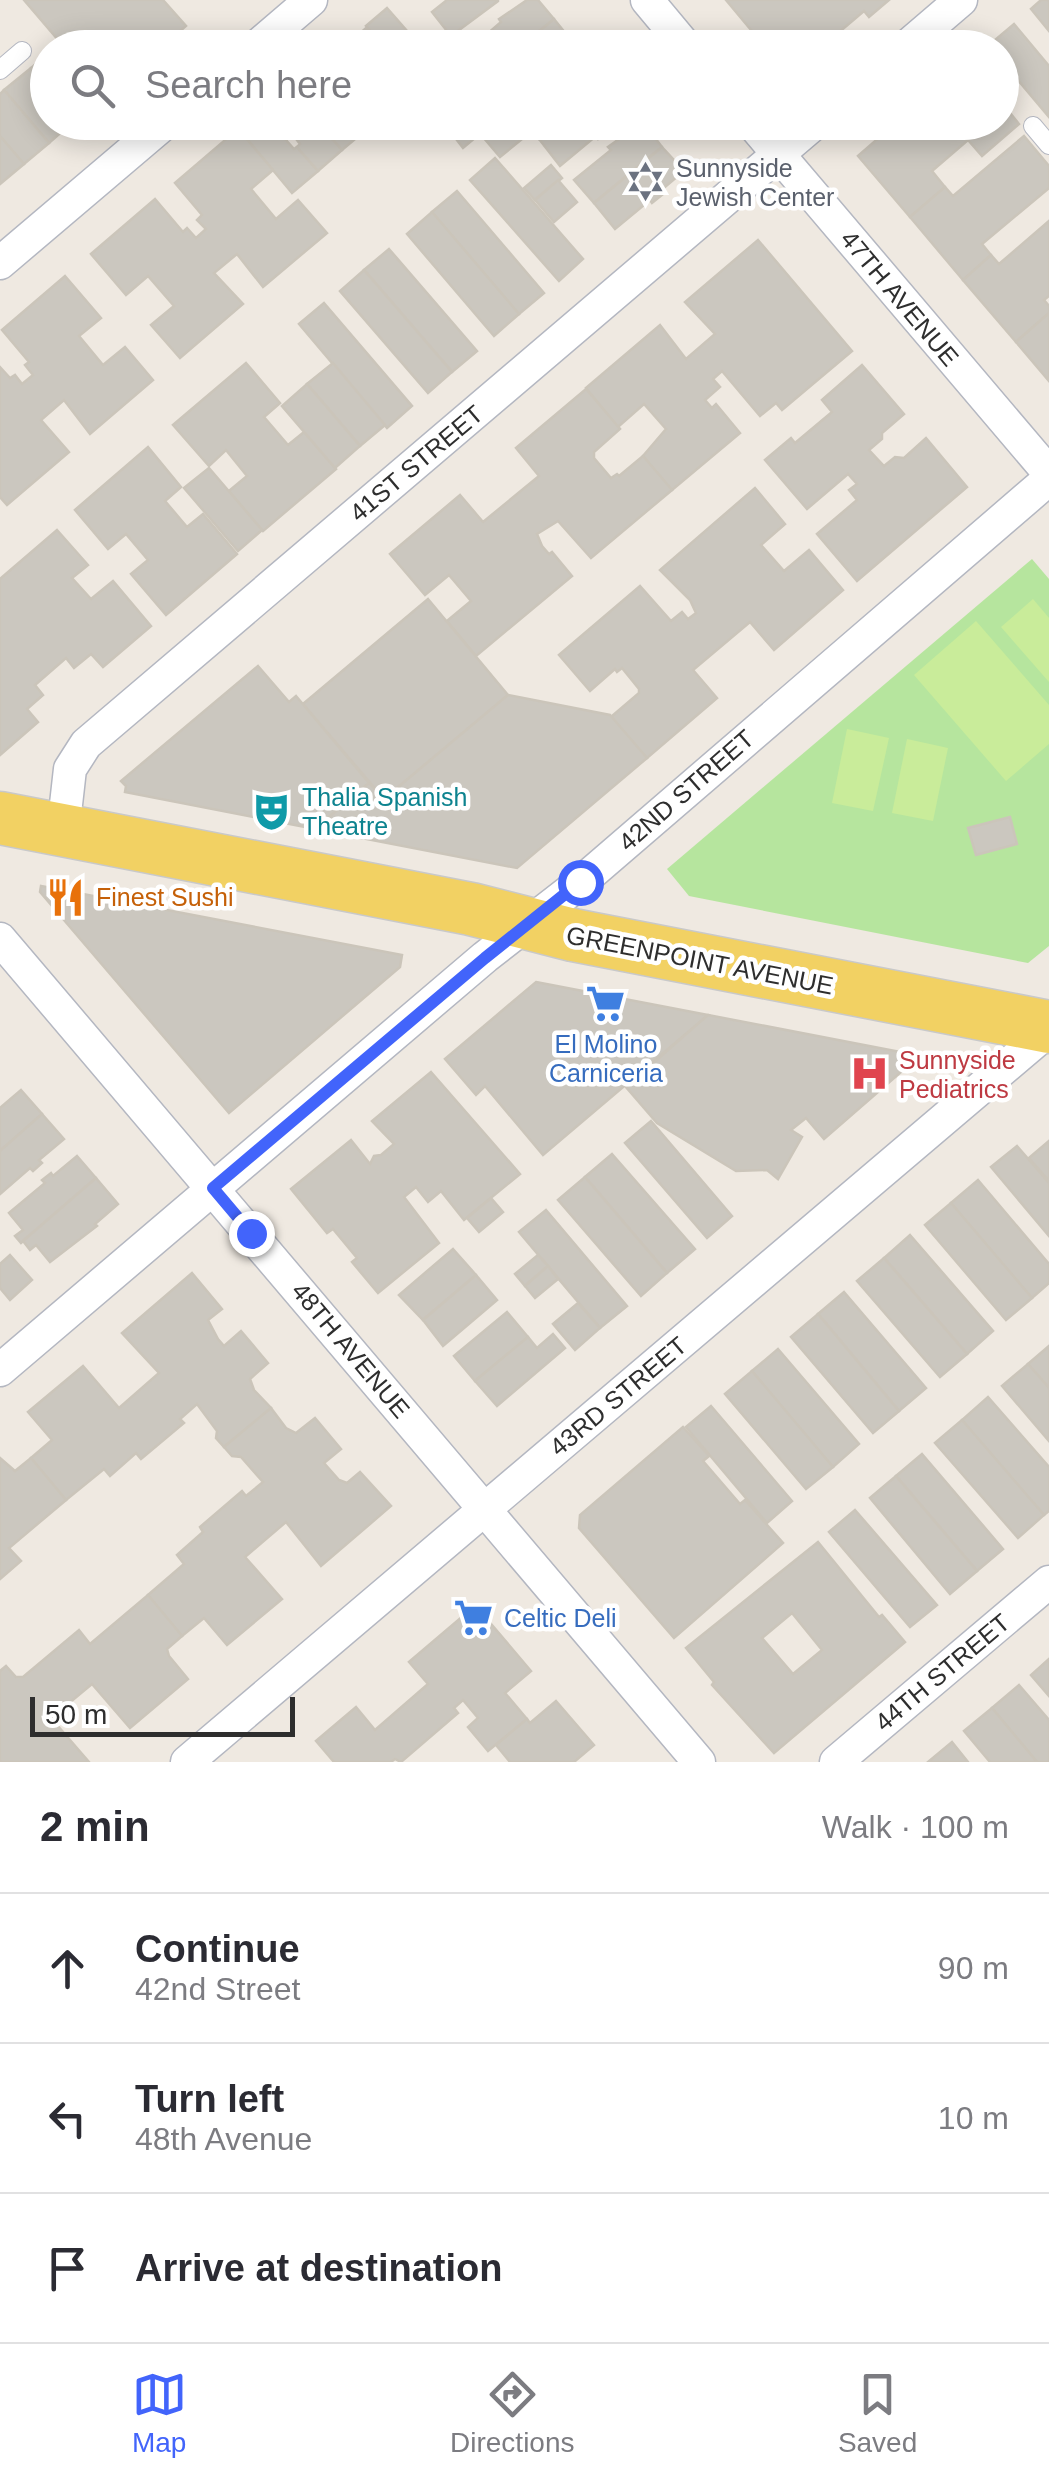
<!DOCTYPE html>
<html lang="en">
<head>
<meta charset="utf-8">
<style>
	body { margin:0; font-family:Helvetica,sans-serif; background:#f2f2f3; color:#2b2b33 }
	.scale { position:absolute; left:30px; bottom:25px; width:265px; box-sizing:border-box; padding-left:10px; border:5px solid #2e2e2e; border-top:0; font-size:28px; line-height:35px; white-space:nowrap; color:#2e2e2e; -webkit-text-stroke:8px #fff; paint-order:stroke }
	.stop { position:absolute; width:30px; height:30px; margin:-22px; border:8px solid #4264fb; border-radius:50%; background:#fff }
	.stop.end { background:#4264fb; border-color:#fff; box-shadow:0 2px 10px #0008 }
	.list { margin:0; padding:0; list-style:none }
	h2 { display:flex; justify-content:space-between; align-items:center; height:130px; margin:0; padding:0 40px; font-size:42px }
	h2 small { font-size:32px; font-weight:400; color:#7c7c81 }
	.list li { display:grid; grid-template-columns:65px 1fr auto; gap:30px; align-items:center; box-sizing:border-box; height:150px; padding:0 40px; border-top:2px solid #e1e1e2 }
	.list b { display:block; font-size:38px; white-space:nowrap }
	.list p { margin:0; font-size:32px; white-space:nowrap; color:#7c7c81 }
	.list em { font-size:32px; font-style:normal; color:#7c7c81 }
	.icon { flex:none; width:55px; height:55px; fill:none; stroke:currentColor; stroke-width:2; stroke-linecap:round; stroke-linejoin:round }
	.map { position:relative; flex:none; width:1049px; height:1762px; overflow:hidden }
	.search { position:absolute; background:#fff; box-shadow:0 5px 25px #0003; left:30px; right:30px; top:30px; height:110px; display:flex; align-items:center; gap:25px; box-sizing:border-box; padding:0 35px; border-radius:55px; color:#7c7c81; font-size:38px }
	.sheet { height:580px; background:#fff }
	nav { display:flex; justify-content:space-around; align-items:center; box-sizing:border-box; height:140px; border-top:2px solid #e1e1e2; background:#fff; font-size:28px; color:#7c7c81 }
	nav a { display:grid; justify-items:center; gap:5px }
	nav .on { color:#4264fb }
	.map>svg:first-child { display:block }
</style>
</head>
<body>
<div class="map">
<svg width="1049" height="1762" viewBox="0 0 1049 1762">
	<rect width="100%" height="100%" fill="#efe9e1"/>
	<polygon fill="#b6e59e" points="1032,559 1049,579 1049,946 1028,963 689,896 667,869"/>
	<g fill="#c9ec9a">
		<polygon points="1033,599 1049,618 1049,682 1001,627"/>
		<polygon points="976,621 1049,705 1049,744 1006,781 914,675"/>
		<polygon points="847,729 889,738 873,811 832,803"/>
		<polygon points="907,739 948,748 933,821 892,813"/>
	</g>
	<g fill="#cbc7bf" stroke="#cbc5ba" stroke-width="2.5" fill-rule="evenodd">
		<polygon points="24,0 163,0 186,26 161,48 103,48 93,34 77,48 65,48"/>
		<polygon points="447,0 498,0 498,1 451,36 432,12"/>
		<polygon points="527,0 538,0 554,19 519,48 471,48 501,22 499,19"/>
		<polygon points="726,0 889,0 869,17 864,11 831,39 836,45 833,48 766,48"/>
		<polygon points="1041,0 1049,0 1049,31 1031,9"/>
		<polygon points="387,8 408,32 404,35 408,39 398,48 385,48 366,26"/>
		<polygon points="554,19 574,44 570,48 519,48"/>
		<polygon points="1014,24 1049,66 1049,117 1002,61 1002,48 989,45"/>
		<polygon points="366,28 381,48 343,48"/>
		<polygon points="48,53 48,87 31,68"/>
		<polygon points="31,68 48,87 48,122 73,122 49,143 4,90"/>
		<polygon points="4,90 49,143 24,164 0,136 0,94"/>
		<polygon points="1002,103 1019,124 982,156 968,140 932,171 945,187 910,217 858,156 897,122 1002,122"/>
		<polygon points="255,122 276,122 289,138 286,140 294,149 297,147 318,171 292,193 242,133"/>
		<polygon points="276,122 318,122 342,150 318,171 297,147 300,144 293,135 289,138"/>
		<polygon points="318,122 362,122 367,129 342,150"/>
		<polygon points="443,122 486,122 489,126 463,148"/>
		<polygon points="498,122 508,122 522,139 500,157 482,136"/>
		<polygon points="525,122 559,122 539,139"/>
		<polygon points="559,122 612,122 598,139 596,136 560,166 539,139"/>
		<polygon points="643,122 662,147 594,203 574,180 611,150 608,147"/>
		<polygon points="238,129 273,170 251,189 276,219 298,200 327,233 263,287 237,254 214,273 243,304 180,358 151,325 174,306 148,276 126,295 91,254 155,199 183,232 187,228 196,238 206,229 197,220 202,215 175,183"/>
		<polygon points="0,136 24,164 0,184"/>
		<polygon points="1024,136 1049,166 1049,188 982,244 991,255 963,280 910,217 945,187 953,196"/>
		<polygon points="662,147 684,171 659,192 662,195 652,203 650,200 615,229 594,203"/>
		<polygon points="495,158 583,259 559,281 470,180"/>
		<polygon points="551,165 562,178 535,200 524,188"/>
		<polygon points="558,180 577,202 554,222 535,200"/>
		<polygon points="457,191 544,293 519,314 432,212"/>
		<polygon points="432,212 519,314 494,336 407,234"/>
		<polygon points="1049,221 1049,296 1044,300 1049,306 1049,313 1016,342 963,280 991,255 999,264"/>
		<polygon points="758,240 852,351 782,410 776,403 760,416 722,371 713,379 720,387 705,400 712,408 716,404 740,433 672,490 643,456 666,429 644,404 618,427 586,388 660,325 686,359 715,334 685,302"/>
		<polygon points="389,249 477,351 452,372 364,270"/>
		<polygon points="364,270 452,372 428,393 340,291"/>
		<polygon points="65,276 101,318 79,336 103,365 125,347 153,380 90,434 64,400 41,420 69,452 7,505 0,497 0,367 10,378 15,375 22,384 33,375 25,365 29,362 2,330"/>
		<polygon points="324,303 412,406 387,428 299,324"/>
		<polygon points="1049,313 1049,381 1016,342"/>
		<polygon points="246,363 280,403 264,417 288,445 304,432 336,469 263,531 229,491 247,476 226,450 209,466 173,425"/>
		<polygon points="333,363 385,425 360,446 307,384"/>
		<polygon points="862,365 904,414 882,433 882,439 869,450 884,466 895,457 904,458 926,438 967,487 857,581 817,534 857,500 849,490 857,484 848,474 807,509 765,460 791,438 795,443 832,412 822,400"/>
		<polygon points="307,384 360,446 335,468 282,406"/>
		<polygon points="586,389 620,429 594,452 594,458 611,478 617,474 619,476 643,456 672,490 591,558 558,521 537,534 542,546 549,554 552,552 572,576 476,656 447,621 471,601 449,575 425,595 390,554 460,495 483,522 539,476 516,448"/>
		<polygon points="148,447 181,487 165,501 187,527 203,514 237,554 166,615 131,574 148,560 126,534 108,549 75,510"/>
		<polygon points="209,468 262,530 238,551 184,488"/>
		<polygon points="755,488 785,524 761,545 784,571 809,550 843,590 774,650 750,622 693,670 717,698 647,758 611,717 639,693 639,689 622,668 617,672 615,669 590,691 559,655 640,586 671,621 682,612 688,619 696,613 690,600 660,570"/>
		<polygon points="57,530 88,565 72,578 91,599 113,581 151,626 103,667 91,654 74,668 66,658 35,685 43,695 27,709 38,722 0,755 0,579"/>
		<polygon points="428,599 508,695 384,799 303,704"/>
		<polygon points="258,666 289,702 296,696 369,783 315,829 125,792 126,786 121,781"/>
		<polygon points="508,695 610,715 647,758 517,868 315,829 369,783 384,799"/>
		<polygon points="1010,817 1017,844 976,855 968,828"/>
		<polygon points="41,886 402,955 400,967 229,1113 40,892"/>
		<polygon points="536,982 708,1015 543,1155 485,1086 476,1095 445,1059"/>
		<polygon points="708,1015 906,1053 909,1065 824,1139 806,1118 791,1130 802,1137 778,1179 767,1170 736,1171 657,1123 626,1087"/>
		<polygon points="431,1072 520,1174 464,1220 441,1191 428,1202 416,1187 404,1197 439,1243 378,1293 352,1262 357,1258 333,1229 327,1233 291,1189 351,1140 370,1164 374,1156 381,1155 394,1144 372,1121"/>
		<polygon points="21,1090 42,1114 0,1151 0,1108"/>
		<polygon points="42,1114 64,1139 39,1160 42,1163 33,1171 30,1168 0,1194 0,1151"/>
		<polygon points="651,1121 732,1216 707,1238 625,1143"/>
		<polygon points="1049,1141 1049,1181 1029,1158"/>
		<polygon points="1017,1146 1049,1183 1049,1236 991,1167"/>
		<polygon points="612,1154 695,1249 667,1273 585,1177"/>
		<polygon points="77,1156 96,1178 21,1243 15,1236 23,1230 9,1213 45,1183 42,1180 51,1173 53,1176"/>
		<polygon points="585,1177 667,1273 641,1296 558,1200"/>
		<polygon points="96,1178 118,1204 95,1224 97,1226 50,1262 36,1245 30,1250 23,1241"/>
		<polygon points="978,1180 1049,1264 1049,1283 1032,1298 951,1203"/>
		<polygon points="491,1198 503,1212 479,1232 467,1218"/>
		<polygon points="951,1203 1032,1298 1006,1320 925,1225"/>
		<polygon points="546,1210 627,1306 600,1328 519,1232"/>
		<polygon points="910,1235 993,1331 967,1354 884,1258"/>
		<polygon points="453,1249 476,1275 423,1320 399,1295"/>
		<polygon points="10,1255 32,1280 10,1300 0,1288 0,1264"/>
		<polygon points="538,1255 548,1266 525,1286 515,1274"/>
		<polygon points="884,1258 967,1354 940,1377 857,1281"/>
		<polygon points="548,1266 558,1279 535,1298 525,1286"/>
		<polygon points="192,1273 222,1309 208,1320 218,1339 224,1346 241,1331 268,1363 250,1379 254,1390 271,1408 224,1447 216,1438 217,1431 197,1404 180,1419 184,1423 141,1459 136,1453 110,1476 104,1469 66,1500 31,1458 52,1440 28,1412 83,1366 119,1408 159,1373 122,1333"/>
		<polygon points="476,1275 497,1300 443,1346 423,1320"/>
		<polygon points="844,1292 926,1388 899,1411 818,1314"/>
		<polygon points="578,1303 600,1328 575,1350 553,1324"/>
		<polygon points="507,1312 528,1337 475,1381 454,1356"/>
		<polygon points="818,1314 899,1411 873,1433 791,1337"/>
		<polygon points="553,1334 565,1348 497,1406 475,1381 528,1337 537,1348"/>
		<polygon points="1049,1346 1049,1388 1028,1364"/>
		<polygon points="778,1349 859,1444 833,1467 752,1371"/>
		<polygon points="1028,1364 1049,1388 1049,1441 1002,1386"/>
		<polygon points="752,1371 833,1467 806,1489 725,1394"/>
		<polygon points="988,1397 1049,1467 1049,1511 1044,1515 962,1420"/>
		<polygon points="711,1406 792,1501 767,1523 686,1427"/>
		<polygon points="271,1408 286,1428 296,1433 315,1418 341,1449 324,1463 339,1480 347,1483 360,1472 391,1506 321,1566 286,1522 245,1557 282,1599 227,1645 204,1618 182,1636 148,1595 184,1564 177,1555 203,1532 200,1527 242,1491 246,1496 263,1482 241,1457 232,1456 224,1447"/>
		<polygon points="962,1420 1044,1515 1018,1538 935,1443"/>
		<polygon points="683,1427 709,1456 703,1461 740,1504 745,1500 783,1543 674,1638 579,1528 580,1515"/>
		<polygon points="922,1454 1003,1549 977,1571 896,1476"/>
		<polygon points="0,1458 15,1471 31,1458 66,1500 9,1548 21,1561 0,1579"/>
		<polygon points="896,1476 977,1571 950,1594 870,1498"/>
		<polygon points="855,1510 937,1605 910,1627 829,1532"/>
		<path d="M818 1542 879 1617 882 1615 905 1642 774 1753 712 1685 714 1682 686 1648ZM792 1613 822 1650 793 1674 762 1638Z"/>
		<polygon points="148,1595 182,1636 167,1649 169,1656 188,1679 130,1728 92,1684 51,1718 89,1762 0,1762 0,1671 6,1666 16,1677 23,1677 79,1630 90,1644"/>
		<polygon points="470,1610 480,1611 531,1671 505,1693 527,1719 488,1751 468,1727 478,1718 463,1700 454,1708 458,1713 401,1762 395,1759 391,1762 334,1762 316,1741 356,1707 375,1730 428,1684 409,1662"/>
		<polygon points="1049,1659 1049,1696 1031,1675"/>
		<polygon points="1019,1685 1049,1720 1049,1762 1037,1762 992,1708"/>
		<polygon points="556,1701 594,1745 574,1762 510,1762 496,1745 527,1719 530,1723"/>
		<polygon points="992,1708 1037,1762 990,1762 964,1731"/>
		<polygon points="952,1742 968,1762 928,1762"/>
	</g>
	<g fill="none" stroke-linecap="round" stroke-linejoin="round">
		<defs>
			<g id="lane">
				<polyline points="0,70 22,51"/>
				<polyline points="1033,126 1049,145"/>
			</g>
			<g id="street">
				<polyline points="647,0 687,48"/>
				<polyline points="255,48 311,0"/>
				<polyline points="905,48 961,0"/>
				<polyline points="751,122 1049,473"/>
				<polyline points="0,263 166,122"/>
				<polyline points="63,831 70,769 86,744 816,122"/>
				<polyline points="0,939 699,1762"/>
				<polyline points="0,1370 485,957 580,883 1049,479"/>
				<polyline points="187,1762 1049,1030"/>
				<polyline points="836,1762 1049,1582"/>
			</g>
			<polyline id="primary" points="0,818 471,909 573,935 1049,1027"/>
		</defs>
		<use href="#lane" stroke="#b4b7c1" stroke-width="20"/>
		<use href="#street" stroke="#b4b7c1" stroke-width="35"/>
		<use href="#primary" stroke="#c9c9c9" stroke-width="55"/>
		<use href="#lane" stroke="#fff" stroke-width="18"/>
		<use href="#street" stroke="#fff" stroke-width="32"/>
		<use href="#primary" stroke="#f2d163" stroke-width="52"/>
	</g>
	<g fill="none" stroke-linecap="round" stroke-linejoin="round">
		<polyline stroke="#4264fb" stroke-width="12" points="251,1233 213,1188 485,958 580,882"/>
	</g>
	<defs>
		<symbol id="synagogue-bare" viewBox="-9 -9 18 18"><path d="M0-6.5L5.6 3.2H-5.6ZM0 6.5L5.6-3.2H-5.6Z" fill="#6b7280" stroke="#fff" stroke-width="2.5" paint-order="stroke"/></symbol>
		<symbol id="theatre-bare" viewBox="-9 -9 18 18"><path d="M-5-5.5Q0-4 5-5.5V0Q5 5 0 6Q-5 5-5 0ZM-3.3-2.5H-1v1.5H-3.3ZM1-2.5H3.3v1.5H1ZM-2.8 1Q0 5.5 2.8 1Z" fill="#0f9aa8" stroke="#fff" stroke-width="2.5" paint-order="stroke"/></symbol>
		<symbol id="restaurant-bare" viewBox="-9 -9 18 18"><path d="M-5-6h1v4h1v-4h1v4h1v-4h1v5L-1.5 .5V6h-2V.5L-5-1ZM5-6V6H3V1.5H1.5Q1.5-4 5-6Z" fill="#e8710a" stroke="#fff" stroke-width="2.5" paint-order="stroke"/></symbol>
		<symbol id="supermarket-bare" viewBox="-9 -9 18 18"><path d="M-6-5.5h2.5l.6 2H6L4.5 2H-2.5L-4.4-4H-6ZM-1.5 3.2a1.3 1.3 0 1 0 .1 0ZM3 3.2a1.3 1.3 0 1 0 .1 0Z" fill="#3f7fe0" stroke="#fff" stroke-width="2.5" paint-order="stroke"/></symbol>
		<symbol id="hospital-bare" viewBox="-9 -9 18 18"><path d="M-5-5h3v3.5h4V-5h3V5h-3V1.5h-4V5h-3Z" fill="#e0444e" stroke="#fff" stroke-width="2.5" paint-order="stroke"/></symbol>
	</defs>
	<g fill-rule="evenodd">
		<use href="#synagogue-bare" x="618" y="154" width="55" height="55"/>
		<use href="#theatre-bare" x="244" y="784" width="55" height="55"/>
		<use href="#restaurant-bare" x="38" y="870" width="55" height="55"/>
		<use href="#supermarket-bare" x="578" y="976" width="55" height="55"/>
		<use href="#hospital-bare" x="842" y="1046" width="55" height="55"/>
		<use href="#supermarket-bare" x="446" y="1590" width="55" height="55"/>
	</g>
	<g text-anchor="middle" stroke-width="9" stroke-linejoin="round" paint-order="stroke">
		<g font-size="25" fill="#5b616d" stroke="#fff" text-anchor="start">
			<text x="676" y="177">Sunnyside<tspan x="676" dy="29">Jewish Center</tspan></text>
		</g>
		<g font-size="25" fill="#2e2e2e" stroke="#fff">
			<text transform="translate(900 298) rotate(50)" y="9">47TH AVENUE</text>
			<text transform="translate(416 463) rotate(-40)" y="9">41ST STREET</text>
			<text transform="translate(686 790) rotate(-41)" y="9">42ND STREET</text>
			<text transform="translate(700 960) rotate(11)" y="9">GREENPOINT AVENUE</text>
			<text transform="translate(351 1350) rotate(50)" y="9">48TH AVENUE</text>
			<text transform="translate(618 1396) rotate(-40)" y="9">43RD STREET</text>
			<text transform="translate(942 1672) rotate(-40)" y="9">44TH STREET</text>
		</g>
		<g font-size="25" fill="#0d838f" stroke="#fff" text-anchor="start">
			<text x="302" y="806">Thalia Spanish<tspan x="302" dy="29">Theatre</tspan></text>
		</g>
		<g font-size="25" fill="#c56008" stroke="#fff" text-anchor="start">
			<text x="96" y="906">Finest Sushi</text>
		</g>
		<g font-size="25" fill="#366cbe" stroke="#fff">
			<text x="606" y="1053">El Molino<tspan x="606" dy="29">Carniceria</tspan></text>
			<text x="504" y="1627" text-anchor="start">Celtic Deli</text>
		</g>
		<g font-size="25" fill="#be3a42" stroke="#fff" text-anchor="start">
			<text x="899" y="1069">Sunnyside<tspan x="899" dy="29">Pediatrics</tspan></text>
		</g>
	</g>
</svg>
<div class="scale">50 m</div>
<div class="stop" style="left:580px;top:882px"></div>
<div class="stop end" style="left:251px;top:1233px"></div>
<div class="search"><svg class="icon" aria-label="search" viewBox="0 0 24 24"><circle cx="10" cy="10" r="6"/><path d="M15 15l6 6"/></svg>Search here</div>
</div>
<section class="sheet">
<h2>2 min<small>Walk · 100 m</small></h2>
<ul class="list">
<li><svg class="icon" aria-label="ahead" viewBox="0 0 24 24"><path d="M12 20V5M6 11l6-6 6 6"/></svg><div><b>Continue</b><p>42nd Street</p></div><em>90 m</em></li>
<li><svg class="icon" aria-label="left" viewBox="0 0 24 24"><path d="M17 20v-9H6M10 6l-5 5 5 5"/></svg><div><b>Turn left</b><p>48th Avenue</p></div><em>10 m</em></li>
<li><svg class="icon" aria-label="arrive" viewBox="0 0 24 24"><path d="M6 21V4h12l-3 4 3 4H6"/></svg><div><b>Arrive at destination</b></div></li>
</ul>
</section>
<nav>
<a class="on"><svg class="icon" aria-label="map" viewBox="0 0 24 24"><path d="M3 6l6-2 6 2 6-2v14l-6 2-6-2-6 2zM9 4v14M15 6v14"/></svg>Map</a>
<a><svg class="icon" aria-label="directions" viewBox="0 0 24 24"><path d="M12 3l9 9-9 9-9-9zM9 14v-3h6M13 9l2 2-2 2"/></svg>Directions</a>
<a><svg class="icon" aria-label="saved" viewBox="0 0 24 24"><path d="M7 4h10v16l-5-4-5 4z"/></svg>Saved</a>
</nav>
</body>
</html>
